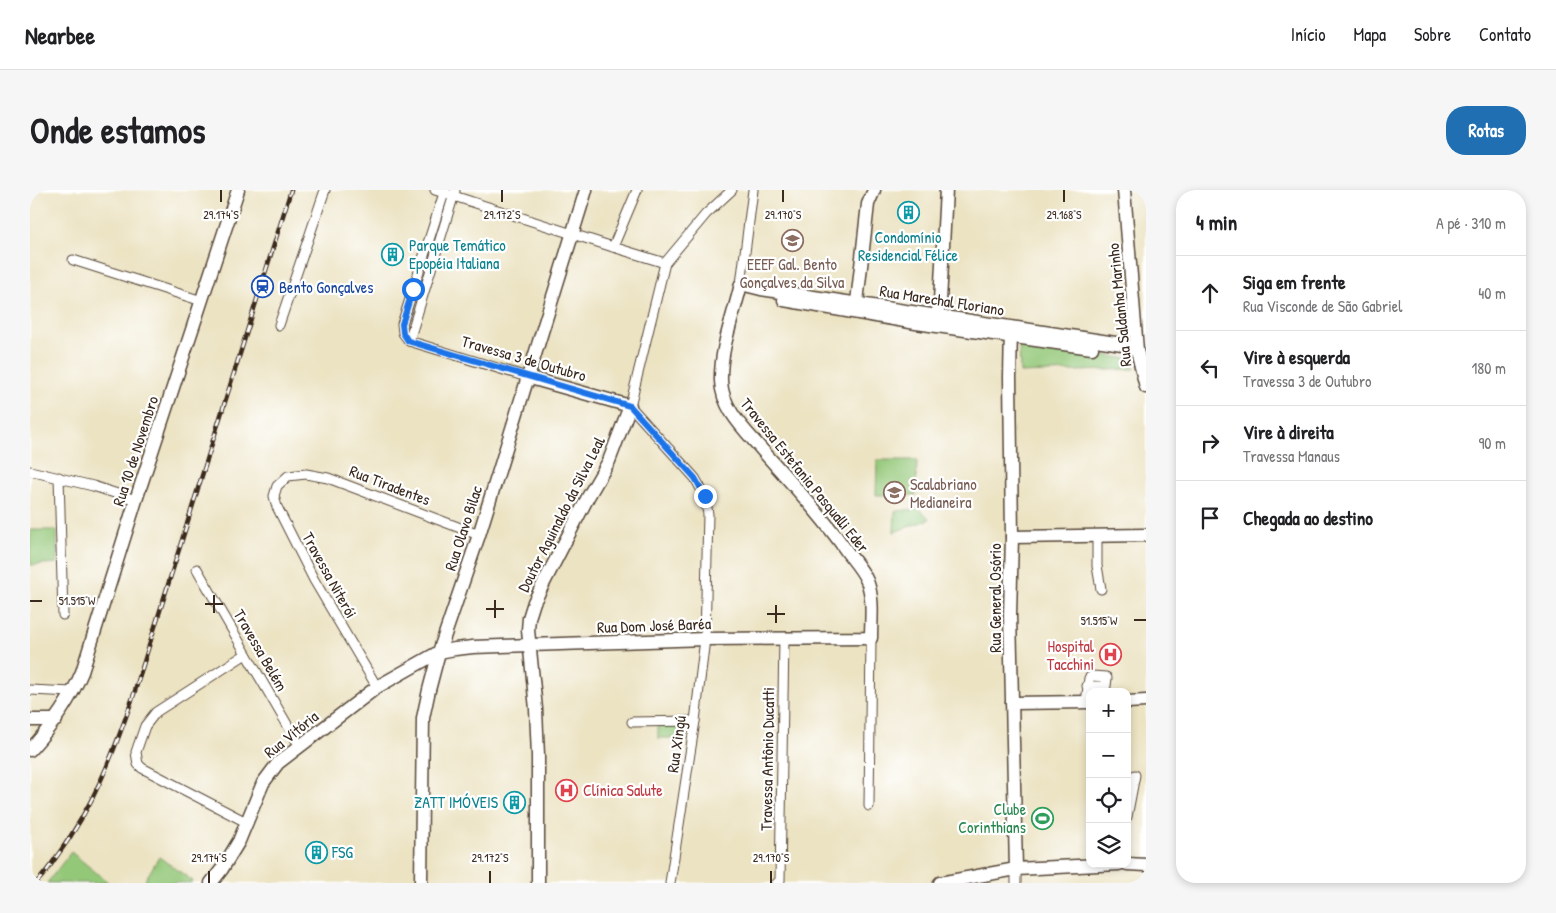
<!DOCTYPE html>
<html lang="pt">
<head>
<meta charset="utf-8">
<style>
	body { margin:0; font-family:"Patrick Hand",sans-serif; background:#f6f6f6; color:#202124 }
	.controls { position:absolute; right:15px; bottom:15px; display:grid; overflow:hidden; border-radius:10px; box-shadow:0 2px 8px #0003 }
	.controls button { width:45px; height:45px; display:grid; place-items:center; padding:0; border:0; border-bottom:1px solid #e0e0e0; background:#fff; color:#202124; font:25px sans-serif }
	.stop { position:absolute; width:15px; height:15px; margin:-11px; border:4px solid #1a73e8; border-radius:50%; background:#fff }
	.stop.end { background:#1a73e8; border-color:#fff; box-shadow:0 1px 5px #0008 }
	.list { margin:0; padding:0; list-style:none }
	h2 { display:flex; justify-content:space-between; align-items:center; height:65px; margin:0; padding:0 20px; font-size:21px }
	h2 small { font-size:16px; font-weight:400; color:#757577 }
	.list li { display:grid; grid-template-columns:32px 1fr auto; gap:15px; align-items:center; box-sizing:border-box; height:75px; padding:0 20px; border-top:1px solid #e0e0e0 }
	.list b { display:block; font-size:19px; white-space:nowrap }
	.list p { margin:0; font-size:16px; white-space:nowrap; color:#757577 }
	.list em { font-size:16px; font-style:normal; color:#757577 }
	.icon { flex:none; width:28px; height:28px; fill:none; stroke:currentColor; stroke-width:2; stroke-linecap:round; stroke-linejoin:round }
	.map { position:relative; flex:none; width:1116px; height:693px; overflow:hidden; border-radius:20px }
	header { display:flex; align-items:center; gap:30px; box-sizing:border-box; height:70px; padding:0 25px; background:#fff; border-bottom:1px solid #e0e0e0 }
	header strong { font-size:24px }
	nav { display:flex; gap:28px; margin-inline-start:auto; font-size:18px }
	.intro { display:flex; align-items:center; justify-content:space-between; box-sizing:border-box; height:120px; padding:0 30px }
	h1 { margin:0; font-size:35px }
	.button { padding:12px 22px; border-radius:20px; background:#1f6fb2; color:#fff; font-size:18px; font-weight:700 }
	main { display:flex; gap:30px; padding:0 30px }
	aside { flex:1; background:#fff; border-radius:20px; box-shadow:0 2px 8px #0003 }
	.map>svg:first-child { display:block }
</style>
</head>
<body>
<header>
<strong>Nearbee</strong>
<nav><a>Início</a><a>Mapa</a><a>Sobre</a><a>Contato</a></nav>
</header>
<div class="intro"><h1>Onde estamos</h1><a class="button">Rotas</a></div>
<main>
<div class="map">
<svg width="1116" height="693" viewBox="0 0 1116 693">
	<rect width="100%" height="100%" fill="#fff"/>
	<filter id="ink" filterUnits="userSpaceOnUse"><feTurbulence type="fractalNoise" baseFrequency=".02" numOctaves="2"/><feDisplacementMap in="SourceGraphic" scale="10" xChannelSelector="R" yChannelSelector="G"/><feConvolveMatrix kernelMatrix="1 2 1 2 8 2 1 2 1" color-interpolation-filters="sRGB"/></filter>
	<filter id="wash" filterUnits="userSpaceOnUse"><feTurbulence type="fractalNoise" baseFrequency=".0096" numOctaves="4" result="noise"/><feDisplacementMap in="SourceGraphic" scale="20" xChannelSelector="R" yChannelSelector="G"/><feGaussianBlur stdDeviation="1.12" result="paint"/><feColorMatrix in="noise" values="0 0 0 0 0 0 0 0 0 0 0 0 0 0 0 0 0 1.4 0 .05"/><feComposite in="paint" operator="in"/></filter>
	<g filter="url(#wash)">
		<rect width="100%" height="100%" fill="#ece3c3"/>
		<g fill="#94c879" stroke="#68794c">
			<polygon points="989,152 1099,169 1105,179 990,183"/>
			<polygon points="847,270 887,270 886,305 846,305"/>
			<polygon points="890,319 900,329 864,342 865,321"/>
			<polygon points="0,340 27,340 27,373 0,375"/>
			<rect x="628" y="535" width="22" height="13"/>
			<polygon points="41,662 79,693 17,693"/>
			<polygon points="129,667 163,691 162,693 120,693 115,690"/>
		</g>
	</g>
	<g filter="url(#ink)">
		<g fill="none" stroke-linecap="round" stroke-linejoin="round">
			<defs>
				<g id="street">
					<polyline points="405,0 583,57 635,73"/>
					<polyline points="583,57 607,0"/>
					<polyline points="43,70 172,111"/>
					<polyline points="711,94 723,0"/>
					<polyline points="249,135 295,0"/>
					<polyline points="379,151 373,143 372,134 415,0"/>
					<polyline points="379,151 425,1"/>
					<polyline points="379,151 497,187"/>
					<polyline points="0,281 63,296 106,310"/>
					<polyline points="29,287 33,425"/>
					<polyline points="1067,345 1067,376 1071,399"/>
					<polyline points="167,379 269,555"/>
					<polyline points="216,464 126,522 115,536 106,562 108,574 112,578 218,633"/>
					<polyline points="347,497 284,390 247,317 244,306 247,296 258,286 276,284 298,288 449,345"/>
					<polyline points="0,500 43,502"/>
					<polyline points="1056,513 1059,488 1062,486 1076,487 1077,488 1076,496 1057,496"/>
					<polyline points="602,532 665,531"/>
					<polyline points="839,616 841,448"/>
					<polyline points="1097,627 1105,585"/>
					<polyline points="986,679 986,693"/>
					<polyline points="640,693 665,531 675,449 678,324 675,306 665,288 600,216 635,73 676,24 702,0"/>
					<polyline points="747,693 750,691 754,448"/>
				</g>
				<g id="secondary">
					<polyline points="1094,0 1107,160 1116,197"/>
					<polyline points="754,110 886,133 1062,158"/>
					<polyline points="826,121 838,14 844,0"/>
					<polyline points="901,128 907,125 910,111 916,0"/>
					<polyline points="981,138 980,187 982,347 980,425 986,679"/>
					<polyline points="497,187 600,216 579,271 558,307 504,412 499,428 498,440 506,519 508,566 508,693"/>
					<polyline points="982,347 1116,345"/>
					<polyline points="1097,512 1116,511"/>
					<polyline points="982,513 1060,512"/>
					<polyline points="0,530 26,530"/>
					<path d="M0 560C21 537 40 511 52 482L106 310 208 0"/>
					<polyline points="1097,674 1116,675"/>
					<path d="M181 693 192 679 209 651 233 593 248 573 347 497 409 462 425 459 443 457 675 449 841 448C841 429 844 409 837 391 833 381 825 372 818 363 793 327 762 294 733 261 715 240 692 219 691 191 690 158 704 125 711 94L731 99 1092 154 1107 160"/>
					<polyline points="391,693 393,528 399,500 409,462 449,345 556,0"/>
					<polyline points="910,693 986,679 1089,674"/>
				</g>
			</defs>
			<use href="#street" stroke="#564637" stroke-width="11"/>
			<use href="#secondary" stroke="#564637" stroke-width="15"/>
			<use href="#street" stroke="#fff" stroke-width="9"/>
			<use href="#secondary" stroke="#fff" stroke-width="12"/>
			<defs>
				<path id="rail" d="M6 693C14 685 21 675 27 666 64 616 84 562 104 504L261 0"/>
			</defs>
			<use href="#rail" stroke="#3b2a1e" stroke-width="4.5"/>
			<use href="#rail" stroke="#fff" stroke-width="2.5" stroke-dasharray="8" stroke-linecap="butt"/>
		</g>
	</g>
	<g fill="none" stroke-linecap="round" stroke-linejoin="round" filter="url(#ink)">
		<polyline stroke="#1a73e8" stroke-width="6" points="383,99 372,134 373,143 378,151 600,216 665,288 675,306"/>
	</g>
	<path fill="none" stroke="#3b2a1e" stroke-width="2" d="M191 12V0M472 12V0M753 12V0M1034 12V0M0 411H12M175 414H193M456 419H474M184 423V405M737 424H755M465 428V410M1104 430H1116M746 433V415M179 693V681M460 693V681M741 693V681"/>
	<defs>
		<symbol id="building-ring" viewBox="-11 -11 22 22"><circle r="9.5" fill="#fff" stroke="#0f9aa8" stroke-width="1.5"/><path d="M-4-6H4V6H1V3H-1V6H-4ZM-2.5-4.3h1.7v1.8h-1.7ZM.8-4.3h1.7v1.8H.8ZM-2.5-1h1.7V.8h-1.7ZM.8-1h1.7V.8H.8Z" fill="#0f9aa8"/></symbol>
		<symbol id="school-ring" viewBox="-11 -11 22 22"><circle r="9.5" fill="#fff" stroke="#8d6e63" stroke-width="1.5"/><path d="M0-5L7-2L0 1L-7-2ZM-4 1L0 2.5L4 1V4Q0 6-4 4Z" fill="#8d6e63"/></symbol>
		<symbol id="station-ring" viewBox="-11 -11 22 22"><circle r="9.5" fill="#fff" stroke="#1a4fb4" stroke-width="1.5"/><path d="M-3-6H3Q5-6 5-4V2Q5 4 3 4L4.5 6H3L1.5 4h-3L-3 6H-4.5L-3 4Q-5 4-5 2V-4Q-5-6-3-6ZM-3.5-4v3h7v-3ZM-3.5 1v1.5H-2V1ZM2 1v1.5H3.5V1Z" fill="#1a4fb4"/></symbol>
		<symbol id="hospital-ring" viewBox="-11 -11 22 22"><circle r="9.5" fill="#fff" stroke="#e0444e" stroke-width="1.5"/><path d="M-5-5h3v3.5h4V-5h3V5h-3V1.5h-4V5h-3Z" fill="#e0444e"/></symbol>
		<symbol id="stadium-ring" viewBox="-11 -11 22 22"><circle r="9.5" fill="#fff" stroke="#2e9e5b" stroke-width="1.5"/><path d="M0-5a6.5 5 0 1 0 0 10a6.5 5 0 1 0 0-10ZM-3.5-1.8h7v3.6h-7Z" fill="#2e9e5b"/></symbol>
	</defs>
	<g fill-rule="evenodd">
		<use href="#building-ring" x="866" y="10" width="25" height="25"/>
		<use href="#school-ring" x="750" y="38" width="25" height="25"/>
		<use href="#building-ring" x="350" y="52" width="25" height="25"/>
		<use href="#station-ring" x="220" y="84" width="25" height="25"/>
		<use href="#school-ring" x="852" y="290" width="25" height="25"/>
		<use href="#hospital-ring" x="1068" y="452" width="25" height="25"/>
		<use href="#hospital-ring" x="524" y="588" width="25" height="25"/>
		<use href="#building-ring" x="472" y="600" width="25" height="25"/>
		<use href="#stadium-ring" x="1000" y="616" width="25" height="25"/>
		<use href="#building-ring" x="274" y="650" width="25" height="25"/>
	</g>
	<g text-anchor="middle" stroke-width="4.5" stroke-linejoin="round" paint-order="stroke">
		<g font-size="16" fill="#0d838f" stroke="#fff" text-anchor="start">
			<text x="878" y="53" text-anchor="middle">Condomínio<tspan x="878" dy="18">Residencial Félice</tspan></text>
			<text x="379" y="61">Parque Temático<tspan x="379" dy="18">Epopéia Italiana</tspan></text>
			<text x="468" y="618" text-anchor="end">ZATT IMÓVEIS</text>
			<text x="302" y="668">FSG</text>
		</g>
		<g font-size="16" fill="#785e54" stroke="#fff">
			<text x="762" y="80">EEEF Gal. Bento<tspan x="762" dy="18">Gonçalves da Silva</tspan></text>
			<text x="880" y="300" text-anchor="start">Scalabriano<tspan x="880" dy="18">Medianeira</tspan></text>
		</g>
		<g font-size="16" fill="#164399" stroke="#fff" text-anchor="start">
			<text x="249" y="103">Bento Gonçalves</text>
		</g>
		<g font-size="16" fill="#3b2a1e" stroke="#fff">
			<text transform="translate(912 110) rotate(9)" y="6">Rua Marechal Floriano</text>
			<text transform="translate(1089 115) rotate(-96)" y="6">Rua Saldanha Marinho</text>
			<text transform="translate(494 168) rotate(16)" y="6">Travessa 3 de Outubro</text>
			<text transform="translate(105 261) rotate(-72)" y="6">Rua 10 de Novembro</text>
			<text transform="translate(775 285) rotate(51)" y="6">Travessa Estefania Pasqualli Eder</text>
			<text transform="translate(360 295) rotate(21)" y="6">Rua Tiradentes</text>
			<text transform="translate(531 324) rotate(-63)" y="6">Doutor Aguinaldo da Silva Leal</text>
			<text transform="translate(433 338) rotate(-72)" y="6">Rua Olavo Bilac</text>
			<text transform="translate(300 385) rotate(61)" y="6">Travessa Niterói</text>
			<text transform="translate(965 408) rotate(-90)" y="6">Rua General Osório</text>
			<text transform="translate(624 435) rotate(-2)" y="6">Rua Dom José Baréa</text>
			<text transform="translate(231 460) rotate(60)" y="6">Travessa Belém</text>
			<text transform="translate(261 544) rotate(-39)" y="6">Rua Vitória</text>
			<text transform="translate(646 554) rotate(-82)" y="6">Rua Xingú</text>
			<text transform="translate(737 569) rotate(-89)" y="6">Travessa Antônio Ducatti</text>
		</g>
		<g font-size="16" fill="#be3a42" stroke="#fff" text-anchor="end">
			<text x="1064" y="462">Hospital<tspan x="1064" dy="18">Tacchini</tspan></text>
			<text x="553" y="606" text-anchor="start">Clínica Salute</text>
		</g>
		<g font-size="16" fill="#27864d" stroke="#fff" text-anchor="end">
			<text x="996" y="625">Clube<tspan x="996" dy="18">Corinthians</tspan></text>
		</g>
	</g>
	<g font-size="12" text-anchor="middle" fill="#3b2a1e" stroke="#fff" stroke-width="4.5" stroke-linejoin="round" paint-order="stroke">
		<text x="191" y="29">29.174°S</text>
		<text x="472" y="29">29.172°S</text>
		<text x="753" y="29">29.170°S</text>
		<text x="1034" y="29">29.168°S</text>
		<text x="47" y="415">51.515°W</text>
		<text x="1069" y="435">51.515°W</text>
		<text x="179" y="672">29.174°S</text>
		<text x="460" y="672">29.172°S</text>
		<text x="741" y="672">29.170°S</text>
	</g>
</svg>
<div class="controls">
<button>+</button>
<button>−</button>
<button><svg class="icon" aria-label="locate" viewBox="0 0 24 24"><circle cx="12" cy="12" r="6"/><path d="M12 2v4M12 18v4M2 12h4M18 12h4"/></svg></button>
<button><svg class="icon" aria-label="layers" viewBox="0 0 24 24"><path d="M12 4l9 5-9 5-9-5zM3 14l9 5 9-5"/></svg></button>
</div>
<div class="stop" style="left:383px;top:99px"></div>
<div class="stop end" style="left:675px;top:306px"></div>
</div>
<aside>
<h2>4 min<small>A pé · 310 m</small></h2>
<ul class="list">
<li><svg class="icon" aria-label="ahead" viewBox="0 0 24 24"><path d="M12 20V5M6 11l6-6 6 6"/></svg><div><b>Siga em frente</b><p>Rua Visconde de São Gabriel</p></div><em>40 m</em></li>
<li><svg class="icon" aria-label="left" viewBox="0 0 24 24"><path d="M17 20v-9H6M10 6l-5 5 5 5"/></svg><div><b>Vire à esquerda</b><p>Travessa 3 de Outubro</p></div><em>180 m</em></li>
<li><svg class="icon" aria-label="right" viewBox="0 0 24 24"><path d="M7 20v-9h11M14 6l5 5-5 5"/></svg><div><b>Vire à direita</b><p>Travessa Manaus</p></div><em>90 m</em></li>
<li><svg class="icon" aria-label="arrive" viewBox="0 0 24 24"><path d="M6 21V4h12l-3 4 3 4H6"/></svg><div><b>Chegada ao destino</b></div></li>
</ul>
</aside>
</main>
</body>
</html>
